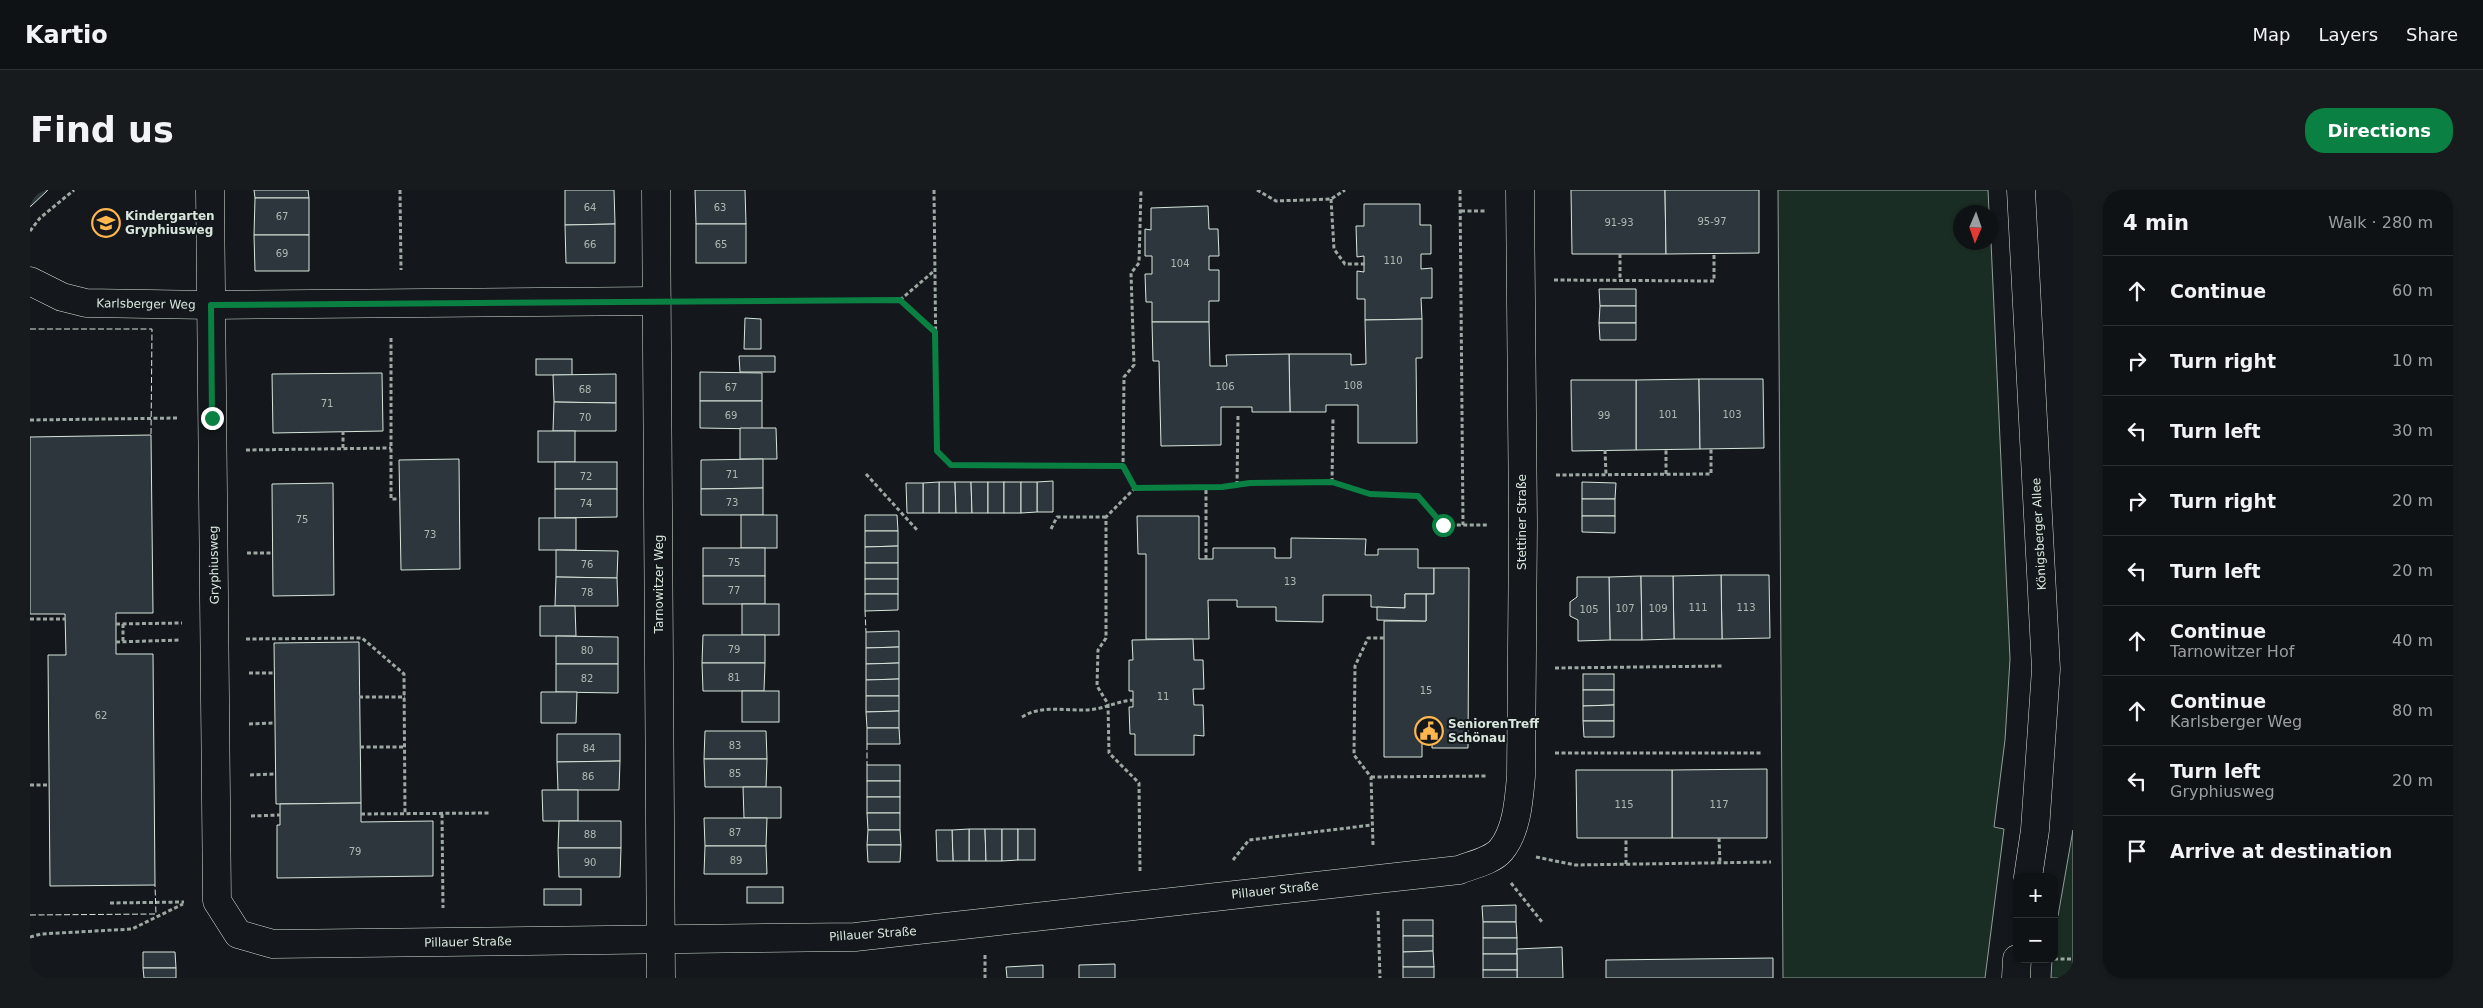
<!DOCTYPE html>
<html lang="en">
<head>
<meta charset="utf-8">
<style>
	body { margin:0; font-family:"DejaVu Sans",sans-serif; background:#181b1e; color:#f1f3f6 }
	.controls { position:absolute; right:15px; bottom:15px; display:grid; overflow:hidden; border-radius:10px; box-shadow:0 1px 4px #0004 }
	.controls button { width:45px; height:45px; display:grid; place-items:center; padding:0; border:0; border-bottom:1px solid #2f3234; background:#0f1215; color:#f1f3f6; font:25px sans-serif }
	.compass { position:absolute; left:1923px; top:15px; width:45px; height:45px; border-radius:50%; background:#0f1215; box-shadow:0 1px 4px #0004; rotate:182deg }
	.stop { position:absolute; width:15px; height:15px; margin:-11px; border:4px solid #0b8043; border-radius:50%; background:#fff }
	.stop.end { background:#0b8043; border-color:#fff; box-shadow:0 1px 5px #0008 }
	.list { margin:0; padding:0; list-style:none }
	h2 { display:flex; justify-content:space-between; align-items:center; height:65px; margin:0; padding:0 20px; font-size:21px }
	h2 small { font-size:16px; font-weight:400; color:#9b9ea0 }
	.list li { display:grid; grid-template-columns:32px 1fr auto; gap:15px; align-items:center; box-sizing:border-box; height:70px; padding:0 20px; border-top:1px solid #2f3234 }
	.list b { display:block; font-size:19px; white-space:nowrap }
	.list p { margin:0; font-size:16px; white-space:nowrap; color:#9b9ea0 }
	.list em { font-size:16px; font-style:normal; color:#9b9ea0 }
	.icon { flex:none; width:28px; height:28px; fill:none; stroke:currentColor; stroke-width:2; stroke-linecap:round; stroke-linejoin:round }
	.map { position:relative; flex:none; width:2043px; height:788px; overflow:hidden; border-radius:20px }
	header { display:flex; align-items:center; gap:30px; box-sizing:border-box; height:70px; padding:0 25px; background:#0f1215; border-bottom:1px solid #2f3234 }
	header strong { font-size:24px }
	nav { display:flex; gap:28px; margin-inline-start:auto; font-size:18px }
	.intro { display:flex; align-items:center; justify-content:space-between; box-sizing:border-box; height:120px; padding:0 30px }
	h1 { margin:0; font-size:35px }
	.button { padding:12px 22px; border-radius:20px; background:#0b8043; color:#fff; font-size:18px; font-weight:700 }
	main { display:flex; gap:30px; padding:0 30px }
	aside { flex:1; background:#0f1215; border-radius:20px; box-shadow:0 1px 4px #0004 }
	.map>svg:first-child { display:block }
</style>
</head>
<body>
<header>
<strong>Kartio</strong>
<nav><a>Map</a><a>Layers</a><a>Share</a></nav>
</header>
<div class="intro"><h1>Find us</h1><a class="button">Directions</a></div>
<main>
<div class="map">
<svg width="2043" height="788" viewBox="0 0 2043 788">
	<rect width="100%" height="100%" fill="#14181c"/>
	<g fill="#1a2d24" stroke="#939e99">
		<polygon points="1748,0 1958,0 1959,22 1930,22 1930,52 1961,52 1980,469 1975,550 1964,637 1974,639 1955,788 1753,788"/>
		<polygon points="2043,640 2043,788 2021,788 2022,769 2024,769 2024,725 2028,726"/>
	</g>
	<g fill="#2c363c" stroke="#d8e6dc">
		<polygon points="0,0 18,0 0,17"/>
		<polygon points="224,0 278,0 279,8 225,8"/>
		<polygon points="535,0 584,0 585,34 535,35"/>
		<polygon points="665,0 715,0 716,34 666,34"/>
		<polygon points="1541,0 1635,0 1636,64 1542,64"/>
		<polygon points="1635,0 1729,0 1729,63 1636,64"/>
		<polygon points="225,8 279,8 279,45 224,45"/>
		<polygon points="1334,14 1390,14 1390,35 1401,35 1401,64 1391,64 1391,79 1402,78 1402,108 1391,108 1392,129 1335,130 1335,109 1327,109 1327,81 1334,82 1334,66 1327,67 1326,36 1334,36"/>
		<polygon points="1178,16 1179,39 1188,39 1189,66 1179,66 1179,80 1189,80 1189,111 1179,111 1179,132 1122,132 1122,112 1116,112 1115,84 1122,84 1122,66 1115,66 1115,39 1121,40 1121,18"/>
		<polygon points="585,34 585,73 536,73 535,35"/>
		<rect x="666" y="34" width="50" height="39"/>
		<polygon points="224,45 279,45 279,81 225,81"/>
		<polygon points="1569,99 1606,99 1606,116 1570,116"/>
		<polygon points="1570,116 1606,116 1606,133 1569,133"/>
		<polygon points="715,128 731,129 731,159 714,159"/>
		<polygon points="1392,129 1392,168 1386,168 1387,253 1328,253 1328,215 1296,215 1296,222 1260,222 1259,164 1321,164 1321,175 1336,174 1335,130"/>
		<polygon points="1122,132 1179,132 1180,176 1197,176 1196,165 1259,164 1260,222 1222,222 1222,217 1191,217 1191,255 1131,256 1129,171 1123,171"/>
		<polygon points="1569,133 1606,133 1606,150 1570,150"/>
		<polygon points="709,166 745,166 745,182 710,182"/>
		<rect x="506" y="169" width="36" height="16"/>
		<polygon points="670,182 732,183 732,211 670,211"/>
		<polygon points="352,183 353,241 243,243 242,184"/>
		<polygon points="586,184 586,213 524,212 523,185"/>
		<polygon points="1669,189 1670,259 1606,260 1606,190"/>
		<polygon points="1669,189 1733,189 1734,258 1670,259"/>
		<polygon points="1541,190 1606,190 1606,260 1542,261"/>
		<polygon points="670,211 732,211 732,239 670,238"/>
		<polygon points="524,212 586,213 586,241 523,241"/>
		<polygon points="710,238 746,238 747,269 710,269"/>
		<rect x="508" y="241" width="37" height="31"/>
		<polygon points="121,245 123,423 86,423 86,464 123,464 125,695 20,696 18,465 36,465 35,424 0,424 0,247"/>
		<polygon points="429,269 430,379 371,380 369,270"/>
		<polygon points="733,269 733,298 671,299 671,270"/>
		<rect x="525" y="272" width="62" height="27"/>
		<polygon points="1023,291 1023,322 1007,322 1007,292"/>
		<polygon points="909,292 925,292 926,323 909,323"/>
		<polygon points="909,292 909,323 893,323 893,293"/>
		<polygon points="925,292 941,292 942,323 926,323"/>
		<polygon points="941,292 958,292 958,323 942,323"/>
		<rect x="958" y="292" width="16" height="31"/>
		<rect x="974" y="292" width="17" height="31"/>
		<polygon points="991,292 1007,292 1007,322 991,323"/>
		<polygon points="1552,292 1586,293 1585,309 1552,309"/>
		<polygon points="303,293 304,405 243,406 242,294"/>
		<polygon points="876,293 893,293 893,323 877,323"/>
		<polygon points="733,298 733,325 671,325 671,299"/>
		<polygon points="525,299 587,299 587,327 525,328"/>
		<rect x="1552" y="309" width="33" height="17"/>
		<rect x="711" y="325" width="36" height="33"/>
		<polygon points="835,325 867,325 868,341 835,341"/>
		<polygon points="1107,326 1169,326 1169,369 1183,369 1183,358 1245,358 1245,368 1261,368 1261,348 1336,349 1335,365 1348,365 1348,359 1388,359 1388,378 1404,378 1404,404 1375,404 1375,418 1341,417 1341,405 1293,405 1293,432 1246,431 1246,417 1207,417 1207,410 1178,410 1179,449 1116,449 1116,364 1108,364"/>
		<polygon points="1552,326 1585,326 1585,343 1552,342"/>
		<rect x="509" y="328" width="37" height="32"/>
		<polygon points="835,341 868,341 868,356 835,357"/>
		<polygon points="868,356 868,373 835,373 835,357"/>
		<rect x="673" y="358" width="62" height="28"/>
		<polygon points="526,360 588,361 587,388 526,387"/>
		<rect x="835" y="373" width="33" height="16"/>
		<polygon points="1404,378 1439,378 1438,558 1402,558 1402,552 1392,552 1392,567 1354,567 1354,431 1396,431 1396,404 1404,404"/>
		<polygon points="1691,385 1739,385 1740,448 1692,449"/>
		<polygon points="1691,385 1692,449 1644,449 1643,386"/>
		<rect x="673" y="386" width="62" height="28"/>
		<polygon points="1611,386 1612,450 1580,450 1579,387"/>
		<polygon points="1611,386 1643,386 1644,449 1612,450"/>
		<polygon points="526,387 587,388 588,416 525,416"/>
		<polygon points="1547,387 1579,387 1580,450 1548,451 1548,430 1540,426 1540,412 1547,407"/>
		<rect x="835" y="389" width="33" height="15"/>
		<polygon points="835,404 868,404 868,420 835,421"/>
		<polygon points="1375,404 1396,404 1396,431 1347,430 1347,417 1375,418"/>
		<rect x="712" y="414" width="37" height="31"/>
		<polygon points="510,416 545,416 546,446 510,446"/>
		<polygon points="869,441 869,457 836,458 836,442"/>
		<polygon points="673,445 735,445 735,473 672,473"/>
		<polygon points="526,446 588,447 588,474 526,474"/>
		<polygon points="1163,449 1164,470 1173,470 1174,499 1163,499 1164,515 1173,515 1174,546 1164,545 1164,565 1105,565 1105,544 1100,544 1099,517 1103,517 1103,501 1099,501 1099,470 1103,470 1102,450"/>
		<polygon points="329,452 331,613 246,614 244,453"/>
		<polygon points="869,457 869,473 836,474 836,458"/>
		<polygon points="672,473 735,473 734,501 673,501"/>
		<polygon points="869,473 869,489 836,490 836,474"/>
		<polygon points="526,474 588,474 588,503 526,502"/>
		<rect x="1553" y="484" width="31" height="16"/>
		<polygon points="869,489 869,506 836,506 836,490"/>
		<polygon points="1553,500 1584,500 1584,515 1553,516"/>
		<rect x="712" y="501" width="37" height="31"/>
		<polygon points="511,502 547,502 546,533 511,533"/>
		<polygon points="836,506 869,506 869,521 836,522"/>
		<polygon points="1584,515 1584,531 1553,531 1553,516"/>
		<polygon points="869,521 869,538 837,538 836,522"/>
		<polygon points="1553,531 1584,531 1584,547 1554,547"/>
		<polygon points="837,538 869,538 870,554 837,554"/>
		<polygon points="675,541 736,541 737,569 674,569"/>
		<polygon points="527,544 590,544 590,571 527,572"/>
		<polygon points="674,569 737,569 736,597 675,597"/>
		<polygon points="590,571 589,600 528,600 527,572"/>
		<rect x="837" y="575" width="33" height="16"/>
		<polygon points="1737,579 1737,648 1642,648 1642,580"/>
		<polygon points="1546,580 1642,580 1642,648 1547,648"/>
		<rect x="837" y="591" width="33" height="16"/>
		<polygon points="713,597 751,597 751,628 714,628"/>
		<polygon points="512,600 548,600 548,631 513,631"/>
		<rect x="837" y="607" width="33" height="16"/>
		<polygon points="331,613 331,632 403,631 403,686 247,688 247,635 250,635 250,614"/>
		<polygon points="837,623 870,623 870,640 838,640"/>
		<polygon points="674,628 737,628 736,656 675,656"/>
		<polygon points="529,631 591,631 591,658 528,658"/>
		<polygon points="939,639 955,639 956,671 939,671"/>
		<polygon points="939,639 939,671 923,671 922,640"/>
		<polygon points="955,639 972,639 972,671 956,671"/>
		<polygon points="972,639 988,639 988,670 972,671"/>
		<rect x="988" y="639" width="17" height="31"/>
		<polygon points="838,640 870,640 871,655 837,655"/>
		<polygon points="906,640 922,640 923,671 907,671"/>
		<polygon points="837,655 871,655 870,672 838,672"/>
		<polygon points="675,656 736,656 737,684 674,684"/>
		<polygon points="528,658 591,658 590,687 529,687"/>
		<rect x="717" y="697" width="36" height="16"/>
		<rect x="514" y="699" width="37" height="16"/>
		<polygon points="1486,715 1486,732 1453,732 1452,716"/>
		<rect x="1373" y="730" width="30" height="16"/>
		<polygon points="1453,732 1486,732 1487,748 1453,748"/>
		<polygon points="1373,746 1403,746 1403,761 1373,762"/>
		<rect x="1453" y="748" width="34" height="16"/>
		<polygon points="1532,757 1533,788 1487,788 1487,759"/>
		<polygon points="1403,761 1404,777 1373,777 1373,762"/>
		<polygon points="113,762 145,762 146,778 113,778"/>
		<rect x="1453" y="764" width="34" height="16"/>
		<polygon points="1743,768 1743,788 1576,788 1576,770"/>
		<polygon points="1085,774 1085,788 1049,788 1049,775"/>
		<polygon points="1013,775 1013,788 977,788 976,777"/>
		<rect x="1373" y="777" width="31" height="11"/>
		<polygon points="113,778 146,778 146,788 114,788"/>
		<rect x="1453" y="780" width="34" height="8"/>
	</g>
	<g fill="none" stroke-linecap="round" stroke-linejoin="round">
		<defs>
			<g id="minor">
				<path d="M180 0 187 711 208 744 243 754 825 747 1429 680C1441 675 1462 671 1471 660 1487 641 1489 609 1491 586L1493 334 1490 0"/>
				<polyline points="626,0 631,788"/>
				<polyline points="1991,0 2016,479 2005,640 1998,687"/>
				<polyline points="0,91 32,107 56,113 181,115 627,111"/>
				<polyline points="1986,788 1987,769"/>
			</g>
		</defs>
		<use href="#minor" stroke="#d8e6dc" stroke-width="29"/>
		<g stroke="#9da8a2" stroke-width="3" stroke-dasharray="4 2.5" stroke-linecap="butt">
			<polyline points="370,0 371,80"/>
			<polyline points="904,0 907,261 921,275 1093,276"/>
			<polyline points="1227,0 1246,11 1301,9 1315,0"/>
			<polyline points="1430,0 1433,335"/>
			<polyline points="1301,9 1304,59 1315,74 1335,74"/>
			<polyline points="1431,21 1457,21"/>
			<polyline points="0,41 10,28 44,0"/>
			<polyline points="1590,64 1590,90"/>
			<polyline points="1524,90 1684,91 1684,63"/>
			<polyline points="870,110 904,81"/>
			<polyline points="660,111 870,110 904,142"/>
			<polyline points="361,148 361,309 370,309"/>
			<polyline points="0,230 149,228"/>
			<polyline points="313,241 313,258"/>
			<polyline points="216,260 361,258"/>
			<polyline points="1575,260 1576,284"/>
			<polyline points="836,284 887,340"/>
			<polyline points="1636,284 1636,259"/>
			<polyline points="1526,285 1681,284 1681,259"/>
			<polyline points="1302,292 1303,229"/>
			<polyline points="1207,295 1208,226"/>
			<polyline points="1105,298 1193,297 1221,293 1302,292 1340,304 1388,305 1413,335 1459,335"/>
			<polyline points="1021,339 1027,327 1076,327"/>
			<polyline points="217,363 242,363"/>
			<polyline points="1176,369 1176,297"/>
			<polyline points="0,429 35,429"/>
			<polyline points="86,434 152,433"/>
			<polyline points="93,434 93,451"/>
			<polyline points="216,449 332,448 374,484 375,624"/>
			<polyline points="86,452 150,450"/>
			<polyline points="1525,478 1693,476"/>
			<polyline points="219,483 244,483"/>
			<polyline points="329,507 375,507"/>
			<path d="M992 527C1014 513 1040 523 1065 519 1078 517 1089 511 1103 510"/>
			<polyline points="219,534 245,533"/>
			<polyline points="330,557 375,557"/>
			<polyline points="1525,563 1732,563"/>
			<polyline points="220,585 246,584"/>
			<polyline points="1341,587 1458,586"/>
			<polyline points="0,595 19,595"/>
			<polyline points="331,624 461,623"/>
			<polyline points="412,624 413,718"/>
			<polyline points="221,626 250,625"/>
			<polyline points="1689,648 1690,673"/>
			<polyline points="1343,655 1341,587 1324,565 1325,476 1338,448 1354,448"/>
			<polyline points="1506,667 1545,675 1741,672"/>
			<polyline points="1203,670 1219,650 1342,635"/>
			<polyline points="1596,674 1596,649"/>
			<polyline points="1110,681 1109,593 1079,563 1078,514 1067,496 1068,460 1076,448 1076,327 1105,298 1093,276 1094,187 1104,175 1101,83 1109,73 1111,0"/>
			<polyline points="1481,693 1512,732"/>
			<polyline points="80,713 154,712"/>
			<polyline points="1348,721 1350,788"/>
			<polyline points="0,747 11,744 102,739 153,714"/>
			<polyline points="955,765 955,788"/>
			<polyline points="2024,769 2043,769"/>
		</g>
		<use href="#minor" stroke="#14181c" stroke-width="28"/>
		<g stroke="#d8e6dc" stroke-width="1" stroke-dasharray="6 2.5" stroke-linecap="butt">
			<polyline points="0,139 122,139 121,245"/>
			<polyline points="835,421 836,442"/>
			<polyline points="837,554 837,575"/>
			<polyline points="0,725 126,724 125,695"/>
		</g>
	</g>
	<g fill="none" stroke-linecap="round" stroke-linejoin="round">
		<polyline stroke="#0b8043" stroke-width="6" points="182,228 181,115 870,110 905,142 907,261 921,275 1093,276 1105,298 1192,297 1220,293 1302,292 1340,304 1388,306 1413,335"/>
	</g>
	<defs>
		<symbol id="school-ring" viewBox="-11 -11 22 22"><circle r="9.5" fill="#14181c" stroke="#ffb74d" stroke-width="1.5"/><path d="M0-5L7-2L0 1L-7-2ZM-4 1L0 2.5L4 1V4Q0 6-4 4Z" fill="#ffb74d"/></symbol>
		<symbol id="civic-ring" viewBox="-11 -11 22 22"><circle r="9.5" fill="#14181c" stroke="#ffb74d" stroke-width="1.5"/><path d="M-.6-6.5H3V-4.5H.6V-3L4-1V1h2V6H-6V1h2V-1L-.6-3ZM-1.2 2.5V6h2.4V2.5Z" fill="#ffb74d"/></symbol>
	</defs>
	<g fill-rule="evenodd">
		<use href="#school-ring" x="60" y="17" width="32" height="32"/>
		<use href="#civic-ring" x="1383" y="525" width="32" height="32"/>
	</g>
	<g text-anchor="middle" stroke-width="4" stroke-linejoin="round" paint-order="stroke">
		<g font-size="10" fill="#adbab4">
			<text x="560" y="21">64</text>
			<text x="690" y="21">63</text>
			<text x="252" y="30">67</text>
			<text x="1682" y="35">95-97</text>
			<text x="1589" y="36">91-93</text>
			<text x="560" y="58">66</text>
			<text x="691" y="58">65</text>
			<text x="252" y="67">69</text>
			<text x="1363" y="74">110</text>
			<text x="1150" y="77">104</text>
			<text x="1323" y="199">108</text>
			<text x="1195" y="200">106</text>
			<text x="701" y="201">67</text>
			<text x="555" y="203">68</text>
			<text x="297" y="217">71</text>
			<text x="1638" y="228">101</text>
			<text x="1702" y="228">103</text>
			<text x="701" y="229">69</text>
			<text x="1574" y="229">99</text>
			<text x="555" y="231">70</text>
			<text x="702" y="288">71</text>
			<text x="556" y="290">72</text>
			<text x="702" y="316">73</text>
			<text x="556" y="317">74</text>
			<text x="272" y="333">75</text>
			<text x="400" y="348">73</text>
			<text x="704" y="376">75</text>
			<text x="557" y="378">76</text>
			<text x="1260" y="395">13</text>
			<text x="704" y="404">77</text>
			<text x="557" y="406">78</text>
			<text x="1668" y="421">111</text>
			<text x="1716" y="421">113</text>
			<text x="1595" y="422">107</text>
			<text x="1628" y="422">109</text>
			<text x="1559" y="423">105</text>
			<text x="704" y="463">79</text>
			<text x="557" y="464">80</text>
			<text x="704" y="491">81</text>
			<text x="557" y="492">82</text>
			<text x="1396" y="504">15</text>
			<text x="1133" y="510">11</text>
			<text x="71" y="529">62</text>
			<text x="705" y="559">83</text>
			<text x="559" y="562">84</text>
			<text x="705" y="587">85</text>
			<text x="558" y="590">86</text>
			<text x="1594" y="618">115</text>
			<text x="1689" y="618">117</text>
			<text x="705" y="646">87</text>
			<text x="560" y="648">88</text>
			<text x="325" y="665">79</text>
			<text x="706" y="674">89</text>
			<text x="560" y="676">90</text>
		</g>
		<g font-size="12" font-weight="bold" fill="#d8e6dc" stroke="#14181c" text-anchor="start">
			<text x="95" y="30">Kindergarten<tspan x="95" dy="14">Gryphiusweg</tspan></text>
			<text x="1418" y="538">SeniorenTreff<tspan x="1418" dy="14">Schönau</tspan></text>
		</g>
		<g font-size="12" fill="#d8e6dc" stroke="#14181c">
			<text transform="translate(116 114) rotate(1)" y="4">Karlsberger Weg</text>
			<text transform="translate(1492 332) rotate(-90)" y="4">Stettiner Straße</text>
			<text transform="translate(2009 344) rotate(-93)" y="4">Königsberger Allee</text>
			<text transform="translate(184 375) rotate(-91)" y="4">Gryphiusweg</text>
			<text transform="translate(629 394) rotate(-90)" y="4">Tarnowitzer Weg</text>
			<text transform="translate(1245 700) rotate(-6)" y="4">Pillauer Straße</text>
			<text transform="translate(843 744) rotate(-4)" y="4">Pillauer Straße</text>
			<text transform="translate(438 752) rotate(-1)" y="4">Pillauer Straße</text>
		</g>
	</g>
</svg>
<div class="controls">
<button>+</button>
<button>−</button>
</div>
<svg class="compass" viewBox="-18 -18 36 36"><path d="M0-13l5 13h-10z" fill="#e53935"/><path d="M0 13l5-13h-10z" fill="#9b9ea0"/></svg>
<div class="stop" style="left:1413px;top:335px"></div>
<div class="stop end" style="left:182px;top:228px"></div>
</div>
<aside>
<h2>4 min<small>Walk · 280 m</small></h2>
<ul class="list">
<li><svg class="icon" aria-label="ahead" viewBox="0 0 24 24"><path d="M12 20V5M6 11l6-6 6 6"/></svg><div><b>Continue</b></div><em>60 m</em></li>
<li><svg class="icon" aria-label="right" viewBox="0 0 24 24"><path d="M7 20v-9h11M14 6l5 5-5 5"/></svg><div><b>Turn right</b></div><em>10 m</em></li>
<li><svg class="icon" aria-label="left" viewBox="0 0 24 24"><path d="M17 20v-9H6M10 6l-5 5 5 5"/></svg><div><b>Turn left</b></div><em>30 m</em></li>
<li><svg class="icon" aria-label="right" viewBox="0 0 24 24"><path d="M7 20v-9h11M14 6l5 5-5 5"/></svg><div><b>Turn right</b></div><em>20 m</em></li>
<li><svg class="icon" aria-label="left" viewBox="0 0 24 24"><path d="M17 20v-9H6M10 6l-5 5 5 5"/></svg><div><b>Turn left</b></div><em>20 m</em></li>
<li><svg class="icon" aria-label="ahead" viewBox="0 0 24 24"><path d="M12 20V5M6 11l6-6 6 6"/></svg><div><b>Continue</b><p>Tarnowitzer Hof</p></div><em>40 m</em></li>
<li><svg class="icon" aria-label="ahead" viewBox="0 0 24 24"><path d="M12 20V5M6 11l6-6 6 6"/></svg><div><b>Continue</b><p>Karlsberger Weg</p></div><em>80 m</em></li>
<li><svg class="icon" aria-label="left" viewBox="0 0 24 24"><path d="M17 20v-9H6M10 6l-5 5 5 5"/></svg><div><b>Turn left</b><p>Gryphiusweg</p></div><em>20 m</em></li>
<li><svg class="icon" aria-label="arrive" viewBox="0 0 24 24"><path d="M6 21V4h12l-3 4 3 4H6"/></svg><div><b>Arrive at destination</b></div></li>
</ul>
</aside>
</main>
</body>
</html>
